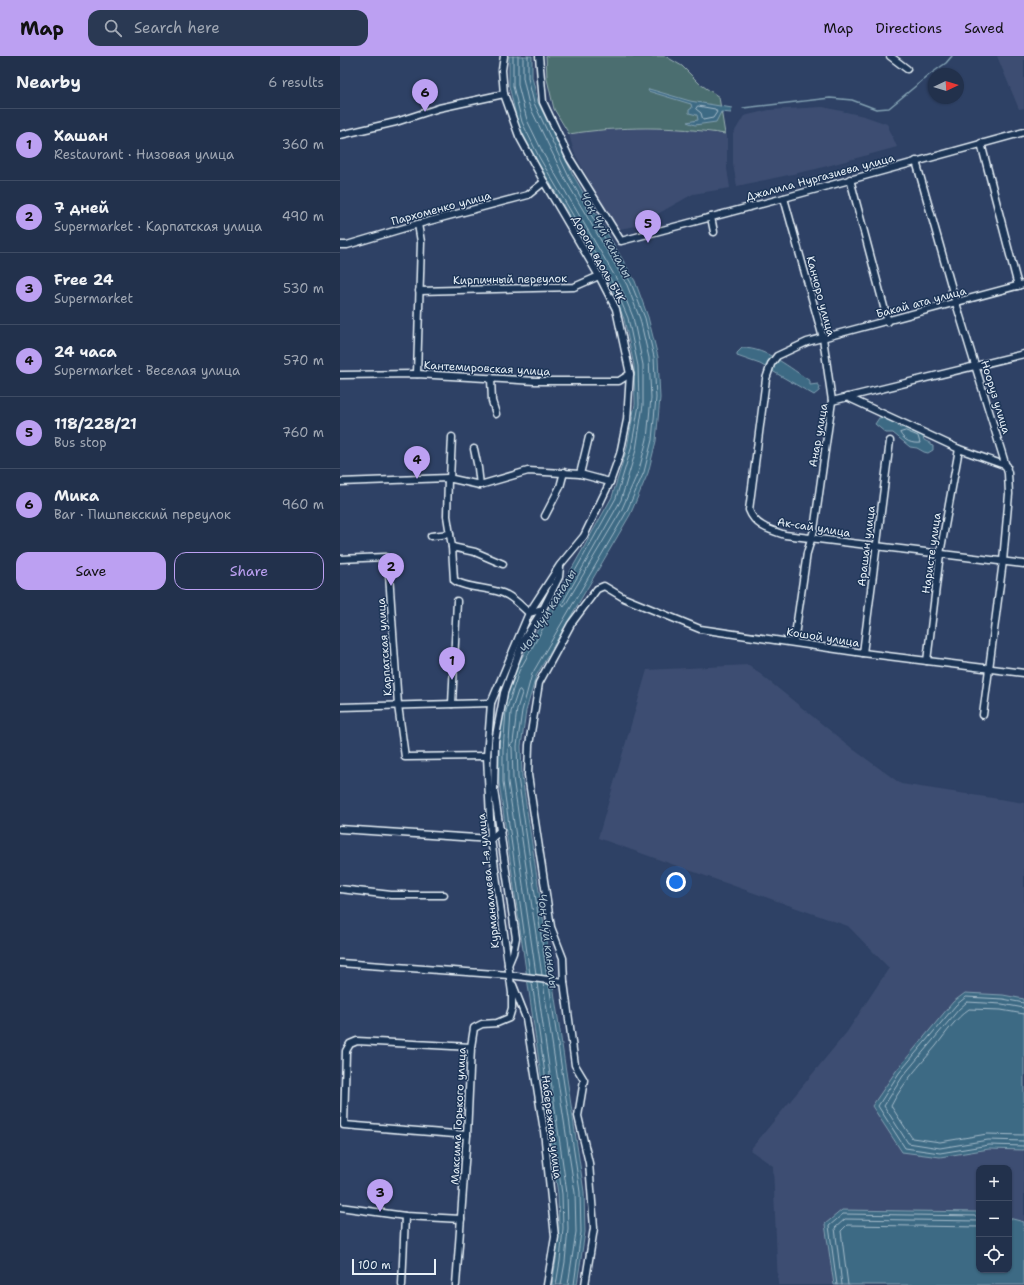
<!DOCTYPE html>
<html lang="en">
<head>
<meta charset="utf-8">
<style>
	body { margin:0; font-family:"Shantell Sans",sans-serif; background:#2a3953; color:#f1f3f6 }
	.controls { position:absolute; right:12px; bottom:12px; display:grid; overflow:hidden; border-radius:8px; box-shadow:0 1px 3px #0004 }
	.controls button { width:36px; height:36px; display:grid; place-items:center; padding:0; border:0; border-bottom:1px solid #3f4c64; background:#22314c; color:#f1f3f6; font:20px sans-serif }
	.compass { position:absolute; left:588px; top:12px; width:36px; height:36px; border-radius:50%; background:#22314c; box-shadow:0 1px 3px #0004; rotate:86deg }
	.scale { position:absolute; left:12px; bottom:10px; width:84px; box-sizing:border-box; padding-left:4px; border:2px solid #e8f1f8; border-top:0; font-size:11px; line-height:14px; white-space:nowrap; color:#e8f1f8; -webkit-text-stroke:3px #1d3557; paint-order:stroke }
	.you { position:absolute; left:336px; top:826px; width:14px; height:14px; margin:-10px; border:3px solid #fff; border-radius:50%; background:#1a73e8; box-shadow:0 0 0 6px #1a73e833 }
	.badge { display:grid; place-items:center; width:26px; height:26px; border-radius:50%; background:#bca0f2; color:#111; font-size:13px; font-weight:700 }
	.pin { position:absolute; translate:-50% -33px; filter:drop-shadow(0 1px 2px #0008) }
	.pin::after { content:''; position:absolute; top:21px; width:14px; height:12px; background:inherit; clip-path:polygon(0 0,100% 0,50% 100%) }
	.list { margin:0; padding:0; list-style:none }
	h2 { display:flex; justify-content:space-between; align-items:center; height:52px; margin:0; padding:0 16px; font-size:17px }
	h2 small { font-size:13px; font-weight:400; color:#a2a9b5 }
	.list li { display:grid; grid-template-columns:26px 1fr auto; gap:12px; align-items:center; box-sizing:border-box; height:72px; padding:0 16px; border-top:1px solid #3f4c64 }
	.list b { display:block; font-size:15px; white-space:nowrap }
	.list p { margin:0; font-size:13px; white-space:nowrap; color:#a2a9b5 }
	.list em { font-size:13px; font-style:normal; color:#a2a9b5 }
	.actions { display:flex; gap:8px; padding:12px 16px }
	.actions a { flex:1; padding:9px 0; border:1px solid #bca0f2; border-radius:12px; text-align:center; font-size:14px; color:#bca0f2 }
	.actions .main { background:#bca0f2; color:#111 }
	.icon { flex:none; width:22px; height:22px; fill:none; stroke:currentColor; stroke-width:2; stroke-linecap:round; stroke-linejoin:round }
	.map { position:relative; flex:none; width:684px; height:1229px; overflow:hidden }
	header { display:flex; align-items:center; gap:24px; box-sizing:border-box; height:56px; padding:0 20px; background:#bca0f2; color:#111 }
	header strong { font-size:19px }
	nav { display:flex; gap:22px; margin-inline-start:auto; font-size:14px }
	.search { width:280px; height:36px; background:#2a3953; display:flex; align-items:center; gap:10px; box-sizing:border-box; padding:0 14px; border-radius:12px; color:#a2a9b5; font-size:15px }
	main { display:flex }
	aside { flex:1; background:#22314c }
	.map>svg:first-child { display:block }
</style>
</head>
<body>
<header>
<strong>Map</strong>
<div class="search"><svg class="icon" aria-label="search" viewBox="0 0 24 24"><circle cx="10" cy="10" r="6"/><path d="M15 15l6 6"/></svg>Search here</div>
<nav><a>Map</a><a>Directions</a><a>Saved</a></nav>
</header>
<main>
<aside>
<h2>Nearby<small>6 results</small></h2>
<ul class="list">
<li><span class="badge">1</span><div><b>Хашан</b><p>Restaurant · Низовая улица</p></div><em>360 m</em></li>
<li><span class="badge">2</span><div><b>7 дней</b><p>Supermarket · Карпатская улица</p></div><em>490 m</em></li>
<li><span class="badge">3</span><div><b>Free 24</b><p>Supermarket</p></div><em>530 m</em></li>
<li><span class="badge">4</span><div><b>24 часа</b><p>Supermarket · Веселая улица</p></div><em>570 m</em></li>
<li><span class="badge">5</span><div><b>118/228/21</b><p>Bus stop</p></div><em>760 m</em></li>
<li><span class="badge">6</span><div><b>Мика</b><p>Bar · Пишпекский переулок</p></div><em>960 m</em></li>
</ul>
<div class="actions"><a class="main">Save</a><a>Share</a></div>
</aside>
<div class="map">
<svg width="684" height="1229" viewBox="0 0 684 1229">
	<rect width="100%" height="100%" fill="#2e4165"/>
	<filter id="ink" filterUnits="userSpaceOnUse"><feTurbulence type="fractalNoise" baseFrequency=".025" numOctaves="2"/><feDisplacementMap in="SourceGraphic" scale="8" xChannelSelector="R" yChannelSelector="G"/><feConvolveMatrix kernelMatrix="1 2 1 2 8 2 1 2 1" color-interpolation-filters="sRGB"/></filter>
	<g filter="url(#ink)">
		<g fill="#3e4e72" fill-rule="evenodd">
			<polygon points="657,0 684,0 684,52 679,53"/>
			<polygon points="483,51 524,60 547,68 557,91 476,113 397,130 393,108 393,78 404,60 429,54"/>
			<polygon points="337,72 387,79 387,113 390,132 353,138 296,170 279,173 258,141 234,96 229,78 253,74"/>
			<path d="M409 609 514 694 561 728 684 747V1229H438L433 1110 410 1094 507 976 549 912 508 870 258 782 307 614ZM639 1112H669V1214H639Z"/>
		</g>
		<path fill="#4c6e6f" stroke="#9ab0b4" d="M206 0H325L342 10 360 28 379 41 385 78C335 70 279 70 229 78L214 53 207 23Z"/>
		<g fill="#3e6a84" stroke="#82a0b2">
			<polygon points="169,0 192,0 192,21 198,46 233,119 295,225 308,261 318,301 320,342 316,385 308,417 290,459 196,620 186,655 181,690 182,721 244,1136 245,1176 237,1229 212,1229 216,1204 219,1172 218,1138 159,726 159,693 162,654 175,614 272,441 287,392 295,348 294,309 284,263 272,232 196,103 178,68 169,30"/>
			<polygon points="309,33 350,45 392,52 391,57 381,56 376,66 355,69 347,66 358,64 357,59 349,57 349,54 352,52 351,48 308,35"/>
			<path d="M402 292C427 292 450 312 470 325V329L478 328 480 331 479 335 474 339 420 308 397 300V297Z"/>
			<polygon points="546,361 560,367 558,370 560,372 566,370 582,378 584,384 590,387 590,389 593,390 593,394 588,397 584,396 577,392 570,391 553,377 546,377 535,368 539,362"/>
			<polygon points="625,937 663,939 684,943 684,1094 649,1093 600,1101 562,1096 532,1050 556,1015 613,946"/>
			<polygon points="502,1154 639,1156 639,1214 669,1214 669,1162 684,1166 684,1229 494,1229 485,1168"/>
		</g>
		<g fill="none" stroke-linecap="round" stroke-linejoin="round">
			<g stroke="#a4bbca" stroke-width="1">
				<polyline points="173,0 173,30 182,66 199,101 275,231 288,262 298,310 299,349 291,393 276,442 179,615 166,655 163,693 163,726 190,918"/>
				<polyline points="178,0 178,29 187,64 204,99 280,229 293,261 303,309 303,349 296,394 281,444 222,548 223,550 224,551 281,455 299,414 307,383 311,342 309,302 300,263 287,229 225,123 189,49 183,22 183,0"/>
				<polyline points="188,0 188,22 194,47 229,121 291,227 305,262 314,301 316,342 312,384 304,416 286,457 192,618 182,655 177,690 178,721 207,920"/>
				<polygon points="358,50 375,53 377,56 373,62 363,64 361,57 356,53"/>
				<path d="M566 375 578 380 580 387C572 388 564 385 560 377Z"/>
				<polygon points="180,634 182,637 177,653 173,687 170,689 169,687 171,656 178,635"/>
				<polyline points="196,918 168,726 168,693 170,689 172,691 173,722 202,919"/>
				<polyline points="192,926 222,1138 223,1172 220,1205 216,1229"/>
				<polyline points="197,927 227,1137 228,1173 225,1206 221,1229"/>
				<polyline points="203,927 235,1137 236,1176 228,1229"/>
				<polyline points="209,928 240,1136 241,1176 234,1229"/>
				<polyline points="684,947 663,943 626,941 616,949 559,1017 538,1050 565,1092 600,1097 649,1089 684,1090"/>
				<polyline points="684,952 662,948 627,946 619,953 563,1020 544,1050 568,1087 600,1092 648,1084 684,1085"/>
				<path d="M684 958 661 954 629 953C616 962 606 977 596 990 580 1009 562 1028 551 1050L572 1082 600 1086 647 1078 684 1079"/>
				<polyline points="497,1229 489,1170 503,1158 639,1160"/>
				<polyline points="502,1229 495,1172 505,1163 639,1165"/>
				<polyline points="508,1229 501,1175 507,1169 639,1171"/>
			</g>
			<polyline stroke="#82a0b2" stroke-width="1.5" points="403,52 490,42 512,44 536,53 549,52 589,19 606,7 612,0"/>
			<defs>
				<g id="minor">
					<polyline points="199,0 203,46 230,103 281,185 444,142 684,76"/>
					<polyline points="550,0 567,13"/>
					<polyline points="0,79 56,66 99,52 164,38"/>
					<polyline points="641,87 678,230"/>
					<polyline points="576,105 616,247 668,417 669,438 663,505 643,659"/>
					<polyline points="510,123 548,266"/>
					<polyline points="444,142 483,282 492,345 474,474 467,497 454,586"/>
					<polyline points="371,161 374,176"/>
					<polyline points="0,189 7,189 78,168 188,139 204,126"/>
					<path d="M684 228 467 286 437 300 431 308 426 323 409 454C415 470 430 474 445 479L684 508"/>
					<polyline points="79,235 234,231 259,220"/>
					<polyline points="77,318 81,186 78,168"/>
					<polyline points="0,319 77,318 195,325 279,325 290,318"/>
					<polyline points="151,322 152,345 156,358"/>
					<polyline points="507,341 619,393 667,410"/>
					<polyline points="492,345 684,298"/>
					<polyline points="134,393 138,412 140,429"/>
					<polyline points="240,418 249,381"/>
					<path d="M108 422 107 460 112 491 114 524C125 533 153 531 167 539 175 543 182 551 189 557L203 553"/>
					<polyline points="110,423 112,381"/>
					<polyline points="0,426 108,422 140,429 188,415 240,418 270,426"/>
					<polyline points="205,460 220,431 224,416"/>
					<polyline points="91,480 110,478"/>
					<polyline points="112,491 135,496 163,508"/>
					<polyline points="0,503 45,501 48,504 58,649 65,701 147,700"/>
					<polyline points="523,597 550,385"/>
					<polyline points="587,605 600,498 619,393"/>
					<polyline points="112,648 117,545"/>
					<polyline points="0,651 151,647"/>
					<polyline points="0,773 151,783 161,774"/>
					<polyline points="0,833 51,839 104,839"/>
					<polyline points="0,907 169,919 224,926"/>
					<polyline points="168,909 173,897 176,882 154,734 155,685 164,637 183,585 203,553 219,521 220,511"/>
					<polyline points="173,929 186,962 204,1075 215,1181 207,1229"/>
					<polyline points="127,1079 4,1069 6,995 10,988 17,985 131,991"/>
					<polyline points="0,1151 65,1160 121,1163"/>
					<polyline points="62,1229 65,1160"/>
					<polyline points="116,1229 127,1079 131,991 134,972 142,968 157,967 169,962 172,952 172,937 151,783 147,700 151,647 189,557 220,509 244,480 270,426 280,398 287,364 290,318 276,253 259,220 204,126 179,80 164,38 162,14 164,0"/>
					<polyline points="245,1229 254,1172 249,1107 238,1060 244,1024 235,1009 224,926 223,902 211,871 188,719 189,689 199,627 231,568 257,533 264,530 284,542 360,573 523,597 684,617"/>
				</g>
			</defs>
			<use href="#minor" stroke="#e8f1f8" stroke-width="9"/>
			<use href="#minor" stroke="#1d3557" stroke-width="6"/>
		</g>
	</g>
	<g text-anchor="middle" stroke-width="3" stroke-linejoin="round" paint-order="stroke">
		<g font-size="11" fill="#e8f1f8" stroke="#1d3557">
			<text transform="translate(480 121) rotate(-15)" y="4">Джалила Нургазиева улица</text>
			<text transform="translate(101 152) rotate(-15)" y="4">Пархоменко улица</text>
			<text transform="translate(259 203) rotate(61)" y="4">Дорога вдоль БЧК</text>
			<text transform="translate(170 223) rotate(-1)" y="4">Кирпичный переулок</text>
			<text transform="translate(481 240) rotate(75)" y="4">Канчоро улица</text>
			<text transform="translate(581 246) rotate(-15)" y="4">Бакай ата улица</text>
			<text transform="translate(147 312) rotate(3)" y="4">Кантемировская улица</text>
			<text transform="translate(656 341) rotate(73)" y="4">Нооруз улица</text>
			<text transform="translate(478 379) rotate(-80)" y="4">Анар улица</text>
			<text transform="translate(474 471) rotate(9)" y="4">Ак-сай улица</text>
			<text transform="translate(526 490) rotate(-83)" y="4">Арашан улица</text>
			<text transform="translate(591 497) rotate(-82)" y="4">Наристе улица</text>
			<text transform="translate(483 581) rotate(9)" y="4">Кошой улица</text>
			<text transform="translate(44 591) rotate(-94)" y="4">Карпатская улица</text>
			<text transform="translate(148 825) rotate(-96)" y="4">Курманалиева 1-я улица</text>
			<text transform="translate(118 1060) rotate(-87)" y="4">Максима Горького улица</text>
			<text transform="translate(212 1071) rotate(83)" y="4">Набережная улица</text>
		</g>
		<g font-size="12" font-style="italic" fill="#acc2cf" stroke="#1d3557">
			<text transform="translate(266 179) rotate(62)" y="4">Чоң Чүй каналы</text>
			<text transform="translate(208 555) rotate(-58)" y="4">Чоң Чүй каналы</text>
			<text transform="translate(208 885) rotate(83)" y="4">Чоң Чүй каналы</text>
		</g>
	</g>
</svg>
<div class="controls">
<button>+</button>
<button>−</button>
<button><svg class="icon" aria-label="locate" viewBox="0 0 24 24"><circle cx="12" cy="12" r="6"/><path d="M12 2v4M12 18v4M2 12h4M18 12h4"/></svg></button>
</div>
<svg class="compass" viewBox="-18 -18 36 36"><path d="M0-13l5 13h-10z" fill="#e53935"/><path d="M0 13l5-13h-10z" fill="#a2a9b5"/></svg>
<div class="scale">100 m</div>
<div class="you"></div>
<div class="pin badge" style="left:112px;top:624px">1</div>
<div class="pin badge" style="left:51px;top:530px">2</div>
<div class="pin badge" style="left:40px;top:1156px">3</div>
<div class="pin badge" style="left:77px;top:423px">4</div>
<div class="pin badge" style="left:308px;top:187px">5</div>
<div class="pin badge" style="left:85px;top:56px">6</div>
</div>
</main>
</body>
</html>
